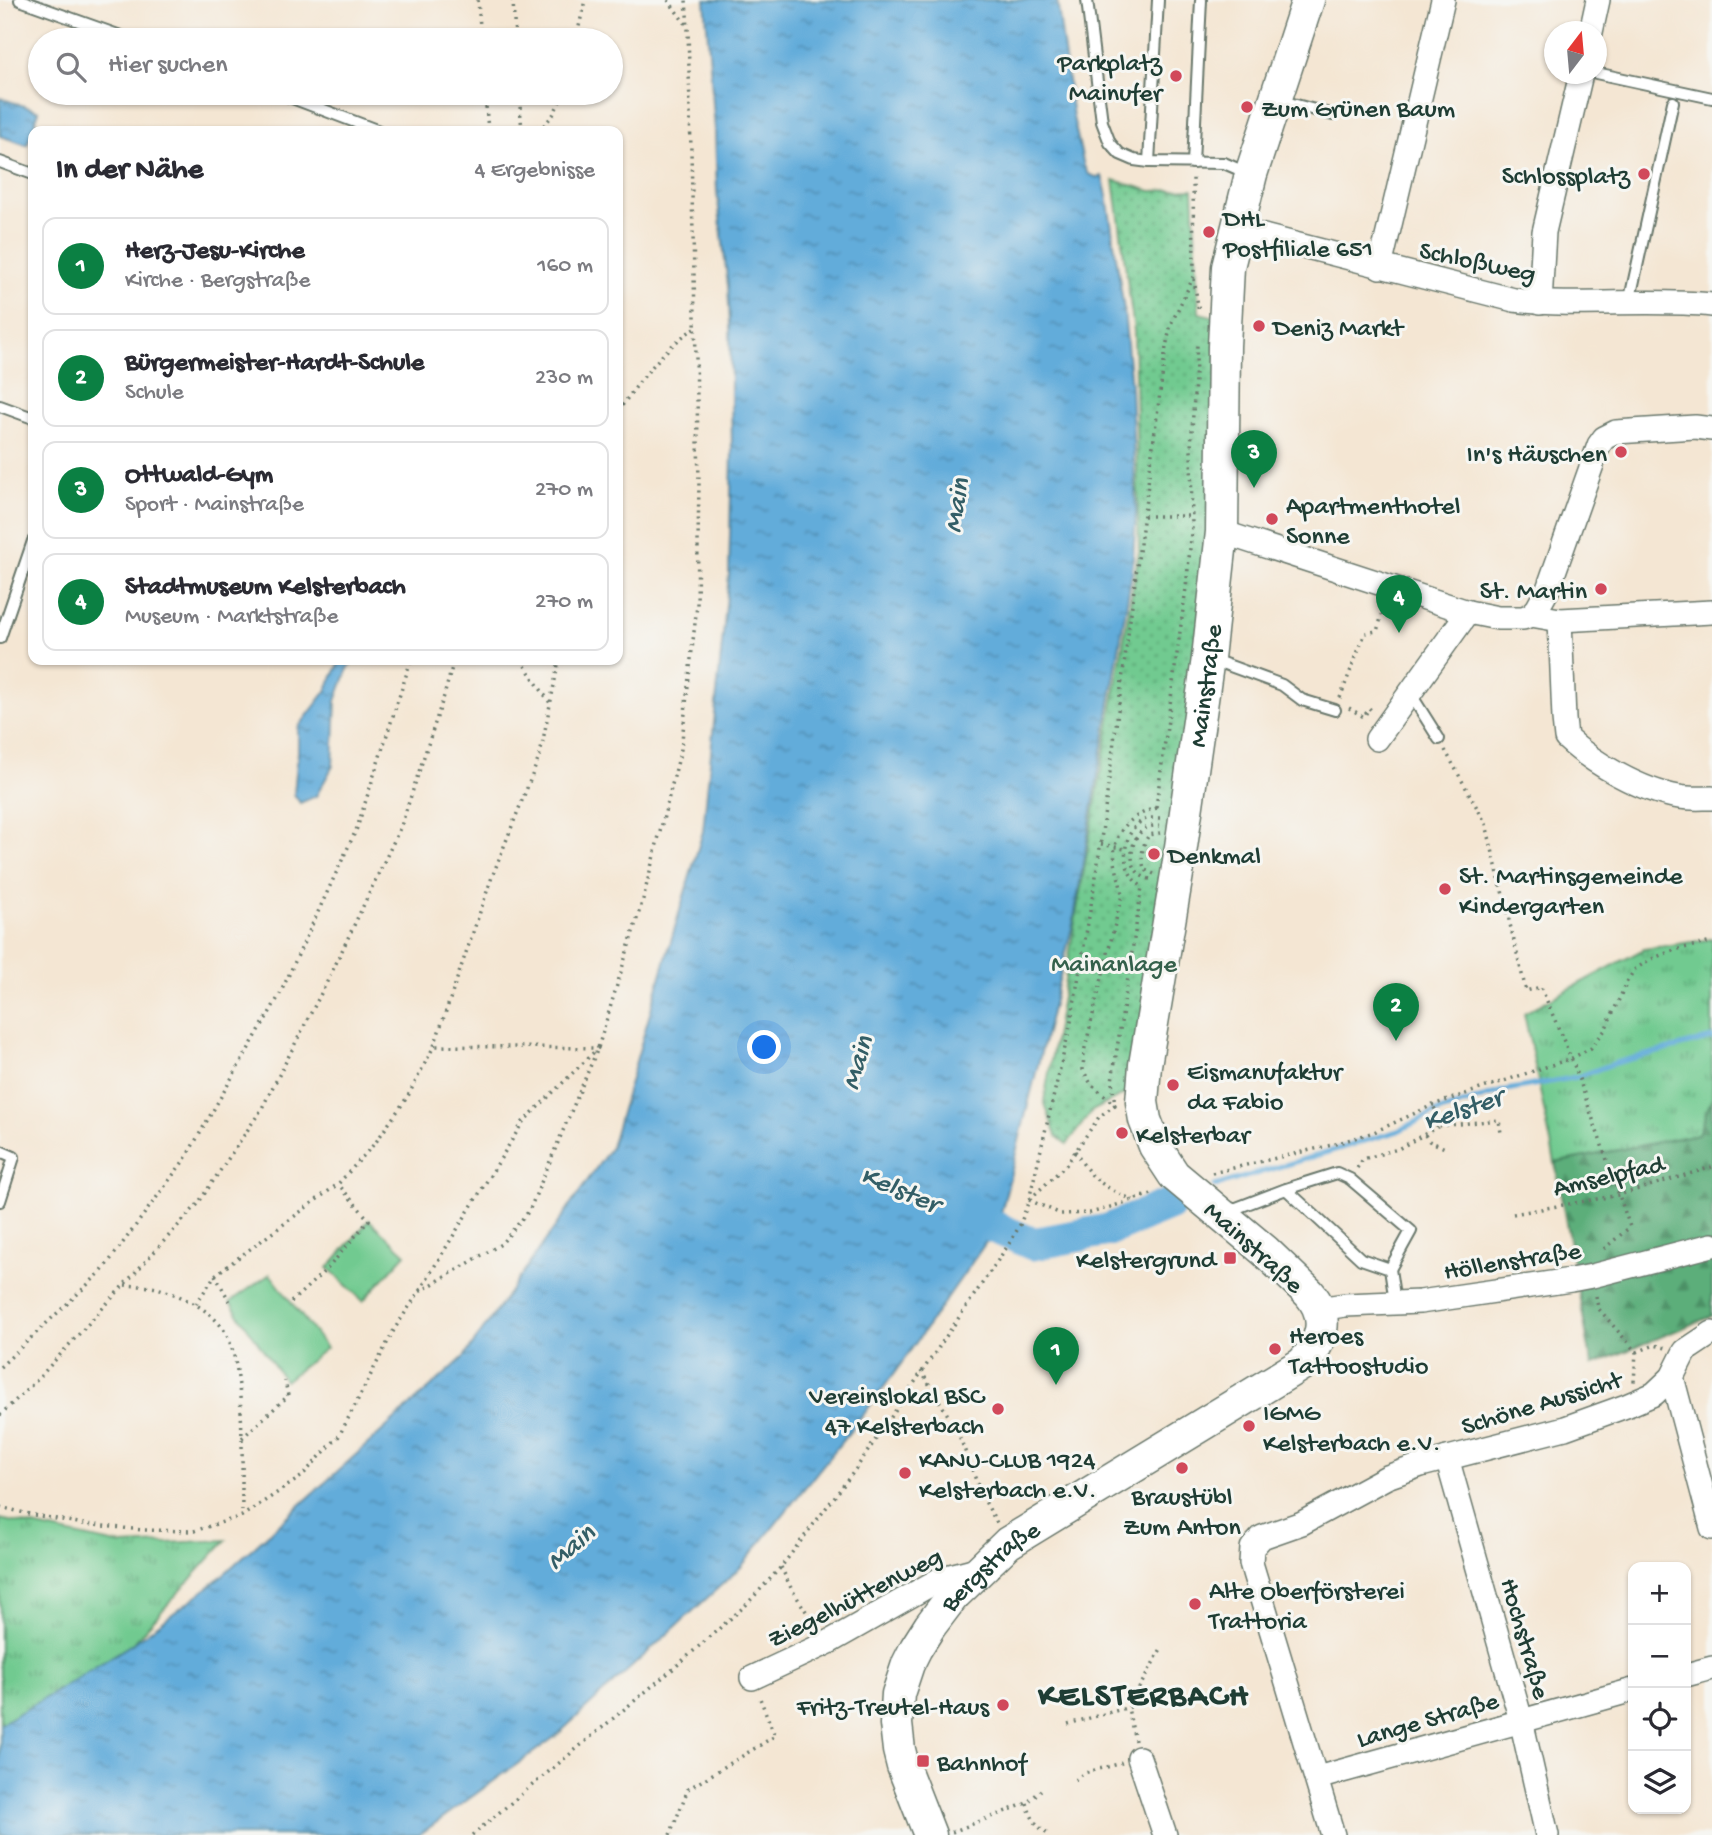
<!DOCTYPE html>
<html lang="de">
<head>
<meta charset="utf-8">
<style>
	body { margin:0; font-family:"Gochi Hand",sans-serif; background:#f7f7f7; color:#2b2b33 }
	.controls { position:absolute; right:21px; bottom:21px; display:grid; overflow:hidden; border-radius:14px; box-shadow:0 2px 5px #0004 }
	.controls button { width:63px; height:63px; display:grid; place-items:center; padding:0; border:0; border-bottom:2px solid #e1e1e2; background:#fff; color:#2b2b33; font:35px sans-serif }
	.compass { position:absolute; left:1544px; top:21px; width:63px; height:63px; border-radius:50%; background:#fff; box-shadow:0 2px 5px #0004; rotate:16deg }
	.you { position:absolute; left:765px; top:1048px; width:24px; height:24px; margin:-18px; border:5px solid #fff; border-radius:50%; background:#1a73e8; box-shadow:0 0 0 10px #1a73e833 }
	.badge { display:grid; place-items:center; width:46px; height:46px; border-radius:50%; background:#0b8043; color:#fff; font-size:23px; font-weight:700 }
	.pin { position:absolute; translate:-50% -58px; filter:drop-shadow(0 2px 4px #0008) }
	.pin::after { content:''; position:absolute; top:37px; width:24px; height:21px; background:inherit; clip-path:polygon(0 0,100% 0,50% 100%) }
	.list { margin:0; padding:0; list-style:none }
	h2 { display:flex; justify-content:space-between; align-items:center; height:91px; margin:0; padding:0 28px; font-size:30px }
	h2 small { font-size:23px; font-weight:400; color:#7c7c81 }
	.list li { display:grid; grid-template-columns:46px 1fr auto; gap:21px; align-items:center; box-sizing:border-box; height:98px; margin:0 14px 14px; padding:0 14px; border:2px solid #e1e1e2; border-radius:14px }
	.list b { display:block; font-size:26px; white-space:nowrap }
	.list p { margin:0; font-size:23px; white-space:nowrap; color:#7c7c81 }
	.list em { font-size:23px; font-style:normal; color:#7c7c81 }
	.icon { flex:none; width:38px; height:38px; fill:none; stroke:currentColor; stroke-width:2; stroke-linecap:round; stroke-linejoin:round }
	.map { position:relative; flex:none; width:1712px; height:1835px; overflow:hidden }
	.search { position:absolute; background:#fff; box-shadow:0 2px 5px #0004; left:28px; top:28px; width:595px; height:77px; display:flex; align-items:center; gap:18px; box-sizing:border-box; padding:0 24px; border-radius:38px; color:#7c7c81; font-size:26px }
	.panel { position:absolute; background:#fff; box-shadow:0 2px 5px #0004; left:28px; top:126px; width:595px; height:539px; border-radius:14px }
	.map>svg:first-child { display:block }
</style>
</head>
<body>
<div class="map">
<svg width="1712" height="1835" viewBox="0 0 1712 1835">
	<defs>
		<pattern id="grass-tufts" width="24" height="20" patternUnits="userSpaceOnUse" patternTransform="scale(1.75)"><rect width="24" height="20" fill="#71ca90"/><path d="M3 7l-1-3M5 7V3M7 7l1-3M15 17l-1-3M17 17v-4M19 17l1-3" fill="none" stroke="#5ca576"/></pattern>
		<pattern id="forest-firs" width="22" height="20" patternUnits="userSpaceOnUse" patternTransform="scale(1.75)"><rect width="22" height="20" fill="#5cae7a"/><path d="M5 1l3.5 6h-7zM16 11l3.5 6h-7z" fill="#4b8f65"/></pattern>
		<pattern id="park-dots" width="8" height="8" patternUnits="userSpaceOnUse" patternTransform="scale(1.75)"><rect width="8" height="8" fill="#71ca90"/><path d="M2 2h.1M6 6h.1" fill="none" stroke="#5ca576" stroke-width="1.8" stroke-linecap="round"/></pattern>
		<pattern id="water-ripples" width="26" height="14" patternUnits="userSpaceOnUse" patternTransform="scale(1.75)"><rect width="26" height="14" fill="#62acda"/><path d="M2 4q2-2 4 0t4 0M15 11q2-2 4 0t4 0" fill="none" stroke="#508db2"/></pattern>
	</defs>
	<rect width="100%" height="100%" fill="#f6f6f2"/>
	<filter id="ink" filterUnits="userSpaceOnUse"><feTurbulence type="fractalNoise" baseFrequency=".0143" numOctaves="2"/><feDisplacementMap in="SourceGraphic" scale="14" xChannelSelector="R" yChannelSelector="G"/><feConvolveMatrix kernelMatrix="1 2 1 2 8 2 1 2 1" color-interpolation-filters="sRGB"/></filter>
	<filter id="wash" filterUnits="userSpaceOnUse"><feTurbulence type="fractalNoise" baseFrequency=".00686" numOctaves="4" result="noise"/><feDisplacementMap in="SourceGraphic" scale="28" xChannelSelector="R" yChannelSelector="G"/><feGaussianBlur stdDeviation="1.57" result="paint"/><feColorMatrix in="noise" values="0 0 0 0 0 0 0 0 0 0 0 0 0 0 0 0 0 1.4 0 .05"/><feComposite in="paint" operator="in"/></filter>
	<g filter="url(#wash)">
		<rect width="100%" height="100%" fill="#f4e6d3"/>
		<g fill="url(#grass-tufts)" stroke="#488462" stroke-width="2">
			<polygon points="1712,939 1712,1098 1698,1134 1555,1163 1524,1013 1644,949"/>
			<polygon points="0,1519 122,1545 226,1540 132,1644 45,1698 0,1724"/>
		</g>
		<polygon fill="url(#forest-firs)" stroke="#3e7657" stroke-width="2" points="1712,1098 1712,1316 1592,1365 1555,1163 1698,1134"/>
		<polygon fill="url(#park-dots)" stroke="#488462" stroke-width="2" points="1114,180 1151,191 1193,189 1199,313 1220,318 1206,660 1130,1091 1092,1111 1067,1144 1056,1136 1044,1101 1139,552 1134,331"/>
		<g fill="#71ca90" stroke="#488462" stroke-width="2">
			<polygon points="369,1220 406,1254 363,1301 328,1268"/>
			<polygon points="270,1274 326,1348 285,1381 230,1302"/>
		</g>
		<g fill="url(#water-ripples)" stroke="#407487" stroke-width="2">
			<polygon points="705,0 1057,0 1073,117 1084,166 1088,174 1096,177 1102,176 1107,195 1124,310 1131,387 1136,513 1132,572 1073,924 998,1225 901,1364 864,1414 741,1567 556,1736 419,1835 0,1835 0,1724 45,1698 132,1644 215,1582 464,1357 611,1147 703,831 729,575 732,453 730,324 728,286 717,192 715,130"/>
			<polygon points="0,98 39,111 27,145 0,136"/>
			<polygon points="341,660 353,660 347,671 336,701 333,766 316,796 300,803 294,794 298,752 298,728 326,691"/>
		</g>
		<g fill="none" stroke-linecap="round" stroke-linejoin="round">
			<polyline stroke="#62acda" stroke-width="5" points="1215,1186 1398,1131 1434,1113 1506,1090 1577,1077 1615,1063 1712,1038"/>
			<polyline stroke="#62acda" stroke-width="33" points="955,1210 1033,1244 1108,1230 1170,1204"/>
		</g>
	</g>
	<g filter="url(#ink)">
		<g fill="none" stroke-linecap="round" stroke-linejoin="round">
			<defs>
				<g id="lane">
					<polyline points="20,0 132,40"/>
					<polyline points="1087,0 1102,122 1110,143 1120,154 1134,160 1149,162 1224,163 1247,173"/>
					<polyline points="1596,73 1712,98"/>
					<polyline points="279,93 379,131"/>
					<polyline points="1278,100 1333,115"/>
					<polyline points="0,162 33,174"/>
					<polyline points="1149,162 1158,0"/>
					<polyline points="1193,163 1201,0"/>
					<polyline points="1629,303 1673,102"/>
					<polyline points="0,406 33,418"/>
					<polyline points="0,638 33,541"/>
					<polyline points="1211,659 1282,685 1302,700 1335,710"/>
					<polyline points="1410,693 1439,739"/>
					<polyline points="0,1151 14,1157 0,1201"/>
					<polyline points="1226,1212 1286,1189 1361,1259 1390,1269 1411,1231 1350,1179 1337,1173 1286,1189"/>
					<polyline points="1390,1269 1395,1302"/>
				</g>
				<g id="street">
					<polyline points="1591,32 1598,0"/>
					<path d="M1236 229 1514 300C1580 308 1646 298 1712 305"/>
					<polyline points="1380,267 1443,0"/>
					<polyline points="1540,303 1544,232 1581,74"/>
					<polyline points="1222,532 1468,612 1498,618 1523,618 1531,615 1560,620 1712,612"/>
					<polyline points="1531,615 1537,609 1548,589 1599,445 1604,438 1616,432 1695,427 1712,429"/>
					<path d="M1560 620 1564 719 1566 738C1593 763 1641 791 1679 797 1690 799 1701 798 1712 798"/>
					<polyline points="1377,739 1468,612"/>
					<polyline points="1318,1309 1345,1305 1420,1302 1571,1280 1592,1276 1712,1245"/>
					<polyline points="1672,1377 1712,1528"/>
					<polyline points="1447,1458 1521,1720 1547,1835"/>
					<polyline points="1686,1675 1712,1668"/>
					<polyline points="752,1678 829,1642 942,1578 980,1568"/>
					<polyline points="1139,1758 1165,1835"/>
					<polyline points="1317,1778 1633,1690"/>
					<polyline points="1333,1835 1251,1563 1252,1548 1262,1537 1302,1523 1387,1477 1421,1465 1565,1428 1626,1406 1654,1394 1672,1377 1685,1351 1712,1333"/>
				</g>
				<g id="secondary">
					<path id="s1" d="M930 1835 903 1766 899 1750 896 1724 898 1694 908 1664 916 1648 930 1626 952 1597 1008 1543 1302 1364C1323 1342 1330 1317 1309 1293L1265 1251 1174 1175 1155 1146 1145 1120 1142 1102 1145 1065 1178 868 1208 658 1222 532 1224 346 1228 267 1251 174 1308 0"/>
				</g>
			</defs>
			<use href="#lane" stroke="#6a786c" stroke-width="14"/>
			<use href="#street" stroke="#6a786c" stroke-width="26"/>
			<use href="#secondary" stroke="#6a786c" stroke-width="35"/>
			<g stroke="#6a786c" stroke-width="3.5" stroke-dasharray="2 5" stroke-linecap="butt">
				<polyline points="478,0 481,40"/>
				<polyline points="513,0 515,40"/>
				<polyline points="668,0 687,26"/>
				<polyline points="576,40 585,0"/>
				<polyline points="485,93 488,131"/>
				<polyline points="519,93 522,131"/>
				<polyline points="539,131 553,115 564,93"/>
				<polyline points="1194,279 1199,313"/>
				<path d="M618 411C641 380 662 349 695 328"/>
				<polyline points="1144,516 1191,516"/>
				<polyline points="521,660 550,703"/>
				<polyline points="1340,698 1365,633 1377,631 1385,606"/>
				<polyline points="1349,708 1364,717 1369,708 1372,711"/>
				<polyline points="1445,750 1486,824 1526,991 1541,987 1576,1070 1630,1227 1600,1252"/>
				<polyline points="1156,807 1186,588 1192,529 1191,448 1197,345"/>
				<path d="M1160 818C1159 818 1149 818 1149 818 1125 825 1120 856 1131 875 1133 880 1138 883 1142 887L1112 1081 1115 1105 1091 1084 1083 1070 1084 1052 1122 895C1121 885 1118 877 1116 867 1108 834 1131 813 1161 807"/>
				<polyline points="1101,844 1125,849"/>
				<path d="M1154 874 1145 870C1140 859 1142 845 1149 835L1160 833"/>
				<path d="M1150 879C1121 874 1129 822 1159 826"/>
				<polyline points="1439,1126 1499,1120 1501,1133"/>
				<polyline points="1425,1135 1429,1141 1445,1148"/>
				<path d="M1075 1151C1091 1180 1104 1187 1133 1200"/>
				<polyline points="1357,1168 1363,1159 1398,1149 1439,1126 1440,1121 1433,1105"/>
				<polyline points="1212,1173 1332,1145 1374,1132 1433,1105 1572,1058 1591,1048 1605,1030 1627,982 1634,970 1649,960 1674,950 1712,942"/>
				<polyline points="1030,1199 1066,1165 1099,1117 1116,1104"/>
				<polyline points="1029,1200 1061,1214 1091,1213 1155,1193"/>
				<polyline points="1513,1214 1619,1195 1712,1167"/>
				<polyline points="215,1275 230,1302"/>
				<path d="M125 1285C135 1286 147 1286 157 1288 180 1295 206 1307 221 1326 248 1358 241 1472 242 1516"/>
				<polyline points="420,1290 523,1122 598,1048 434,1046"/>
				<polyline points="1596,1296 1598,1308 1636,1352 1634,1382"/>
				<polyline points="291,1302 328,1268 369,1220 338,1184"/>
				<polyline points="196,1304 215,1275 338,1184 376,1142 408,1096 434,1046 492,877 540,755 559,660"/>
				<polyline points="1637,1352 1655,1345 1666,1348"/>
				<polyline points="0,1367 102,1271 185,1159 279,996 357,828 411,660"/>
				<polyline points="921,1371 957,1430 982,1496 997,1523"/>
				<polyline points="0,1415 36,1381 197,1205 261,1110 330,976 401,826 444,696 454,660"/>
				<polyline points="242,1438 288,1396 285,1381"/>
				<polyline points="0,1507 29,1514 84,1524 142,1530 194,1531 242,1516 301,1477 339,1436 395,1328 419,1292 501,1244 529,1211 598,1048 643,899 681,749 697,605 699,481 688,28 686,0"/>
				<polyline points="781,1567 791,1588 815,1625"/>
				<polyline points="1068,1724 1184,1692"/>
				<polyline points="1135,1741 1128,1708 1162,1647"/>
				<polyline points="1075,1780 1084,1773 1122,1763"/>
				<path d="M1027 1803C1031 1818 1036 1826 1049 1835"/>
				<polyline points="952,1832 1027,1803 1041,1790"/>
				<polyline points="472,1835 673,1669 746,1605 781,1567 855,1470 1009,1244 1020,1225 1029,1200 1071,1022 1097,870 1166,347 1171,324 1194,276 1193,176"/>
				<polyline points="670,1835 688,1789 775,1736 759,1696"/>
			</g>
			<use href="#lane" stroke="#fff" stroke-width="10"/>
			<use href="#street" stroke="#fff" stroke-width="23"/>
			<use href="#secondary" stroke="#fff" stroke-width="32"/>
		</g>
	</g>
	<g fill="#d1495b" stroke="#f6f6f2" stroke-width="2.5">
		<circle cx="1176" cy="76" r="7"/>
		<circle cx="1247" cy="107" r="7"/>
		<circle cx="1644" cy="174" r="7"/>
		<circle cx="1209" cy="232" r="7"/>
		<circle cx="1259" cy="326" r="7"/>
		<circle cx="1621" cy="452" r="7"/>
		<circle cx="1272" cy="519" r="7"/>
		<circle cx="1601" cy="589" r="7"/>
		<circle cx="1154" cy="854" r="7"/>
		<circle cx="1445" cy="889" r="7"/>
		<circle cx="1173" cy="1085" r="7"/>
		<circle cx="1122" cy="1133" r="7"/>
		<rect x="1223" y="1251" width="14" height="14" rx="3.5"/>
		<circle cx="1275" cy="1349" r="7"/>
		<circle cx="998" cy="1409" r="7"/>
		<circle cx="1249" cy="1426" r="7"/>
		<circle cx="1182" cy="1468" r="7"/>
		<circle cx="905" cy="1473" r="7"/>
		<circle cx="1195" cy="1604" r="7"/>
		<circle cx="1003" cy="1705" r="7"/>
		<rect x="916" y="1754" width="14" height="14" rx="3.5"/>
	</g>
	<g text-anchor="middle" stroke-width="6" stroke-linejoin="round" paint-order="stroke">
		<g font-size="26" fill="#1f3d34" stroke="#f6f6f2" text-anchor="start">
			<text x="1162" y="70" text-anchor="end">Parkplatz<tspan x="1162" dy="30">Mainufer</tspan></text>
			<text x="1261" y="116">Zum Grünen Baum</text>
			<text x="1630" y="183" text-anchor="end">Schlossplatz</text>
			<text x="1223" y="226">DHL<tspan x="1223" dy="30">Postfiliale 651</tspan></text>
			<text x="1273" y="335">Deniz Markt</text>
			<text x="1607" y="461" text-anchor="end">In's Häuschen</text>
			<text x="1286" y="513">Apartmenthotel<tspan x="1286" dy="30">Sonne</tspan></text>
			<text x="1587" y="598" text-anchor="end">St. Martin</text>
			<text x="1168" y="863">Denkmal</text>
			<text x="1459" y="883">St. Martinsgemeinde<tspan x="1459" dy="30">Kindergarten</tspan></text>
			<text x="1187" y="1079">Eismanufaktur<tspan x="1187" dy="30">da Fabio</tspan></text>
			<text x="1136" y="1142">Kelsterbar</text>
			<text x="1216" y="1267" text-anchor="end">Kelstergrund</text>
			<text x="1289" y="1343">Heroes<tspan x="1289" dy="30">Tattoostudio</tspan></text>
			<text x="984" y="1403" text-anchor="end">Vereinslokal BSC<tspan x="984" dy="30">47 Kelsterbach</tspan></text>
			<text x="1263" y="1420">IGMG<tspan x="1263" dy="30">Kelsterbach e.V.</tspan></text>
			<text x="919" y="1467">KANU-CLUB 1924<tspan x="919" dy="30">Kelsterbach e.V.</tspan></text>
			<text x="1182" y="1504" text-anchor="middle">Braustübl<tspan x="1182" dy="30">Zum Anton</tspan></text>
			<text x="1209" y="1598">Alte Oberförsterei<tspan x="1209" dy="30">Trattoria</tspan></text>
			<text x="989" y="1714" text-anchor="end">Fritz-Treutel-Haus</text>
			<text x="937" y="1770">Bahnhof</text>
		</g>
		<g font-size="26" fill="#1f3d34" stroke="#f6f6f2">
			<text transform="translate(1478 260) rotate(12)" y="9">Schloßweg</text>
			<text dy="9" stroke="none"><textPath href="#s1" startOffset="1442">Mainstraße</textPath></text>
			<text transform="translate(1608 1174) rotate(-13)" y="9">Amselpfad</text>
			<text transform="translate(1255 1246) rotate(42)" y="9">Mainstraße</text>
			<text transform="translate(1512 1259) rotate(-9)" y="9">Höllenstraße</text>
			<text transform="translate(1541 1401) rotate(-17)" y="9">Schöne Aussicht</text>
			<text dy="9" stroke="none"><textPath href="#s1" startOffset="308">Bergstraße</textPath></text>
			<text transform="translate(854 1596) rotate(-27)" y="9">Ziegelhüttenweg</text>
			<text transform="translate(1527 1638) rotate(74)" y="9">Hochstraße</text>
			<text transform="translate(1427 1718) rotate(-16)" y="9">Lange Straße</text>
		</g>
		<g font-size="26" fill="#34604b" stroke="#f6f6f2">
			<text x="1114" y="971">Mainanlage</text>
		</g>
		<g font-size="28" font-style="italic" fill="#335e66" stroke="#f6f6f2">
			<text transform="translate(954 505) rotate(-81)" y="10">Main</text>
			<text transform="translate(855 1062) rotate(-74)" y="10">Main</text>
			<text transform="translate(1462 1107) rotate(-19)" y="10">Kelster</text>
			<text transform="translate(901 1187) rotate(23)" y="10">Kelster</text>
			<text transform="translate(569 1545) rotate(-41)" y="10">Main</text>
		</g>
		<g font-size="33" font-weight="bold" letter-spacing="2" fill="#1f3d34" stroke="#f6f6f2">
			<text x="1144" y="1704">KELSTERBACH</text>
		</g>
	</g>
</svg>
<div class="controls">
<button>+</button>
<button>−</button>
<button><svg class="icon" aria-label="locate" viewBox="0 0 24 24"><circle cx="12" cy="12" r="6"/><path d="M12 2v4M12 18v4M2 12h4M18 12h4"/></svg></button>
<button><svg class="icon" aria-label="layers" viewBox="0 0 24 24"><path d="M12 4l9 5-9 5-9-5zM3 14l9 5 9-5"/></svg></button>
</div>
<svg class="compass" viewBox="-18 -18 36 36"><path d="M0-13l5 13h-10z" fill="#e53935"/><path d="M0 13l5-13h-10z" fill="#7c7c81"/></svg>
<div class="you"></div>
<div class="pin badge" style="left:1056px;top:1385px">1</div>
<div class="pin badge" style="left:1396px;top:1041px">2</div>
<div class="pin badge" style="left:1254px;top:488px">3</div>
<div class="pin badge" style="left:1399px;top:633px">4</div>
<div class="search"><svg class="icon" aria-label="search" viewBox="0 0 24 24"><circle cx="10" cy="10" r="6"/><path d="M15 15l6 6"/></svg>Hier suchen</div>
<section class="panel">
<h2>In der Nähe<small>4 Ergebnisse</small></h2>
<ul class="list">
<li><span class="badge">1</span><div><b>Herz-Jesu-Kirche</b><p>Kirche · Bergstraße</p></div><em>160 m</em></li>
<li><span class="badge">2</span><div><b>Bürgermeister-Hardt-Schule</b><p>Schule</p></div><em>230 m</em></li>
<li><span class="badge">3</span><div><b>Ottwald-Gym</b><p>Sport · Mainstraße</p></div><em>270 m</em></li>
<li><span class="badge">4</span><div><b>Stadtmuseum Kelsterbach</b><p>Museum · Marktstraße</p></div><em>270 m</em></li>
</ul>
</section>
</div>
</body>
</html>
